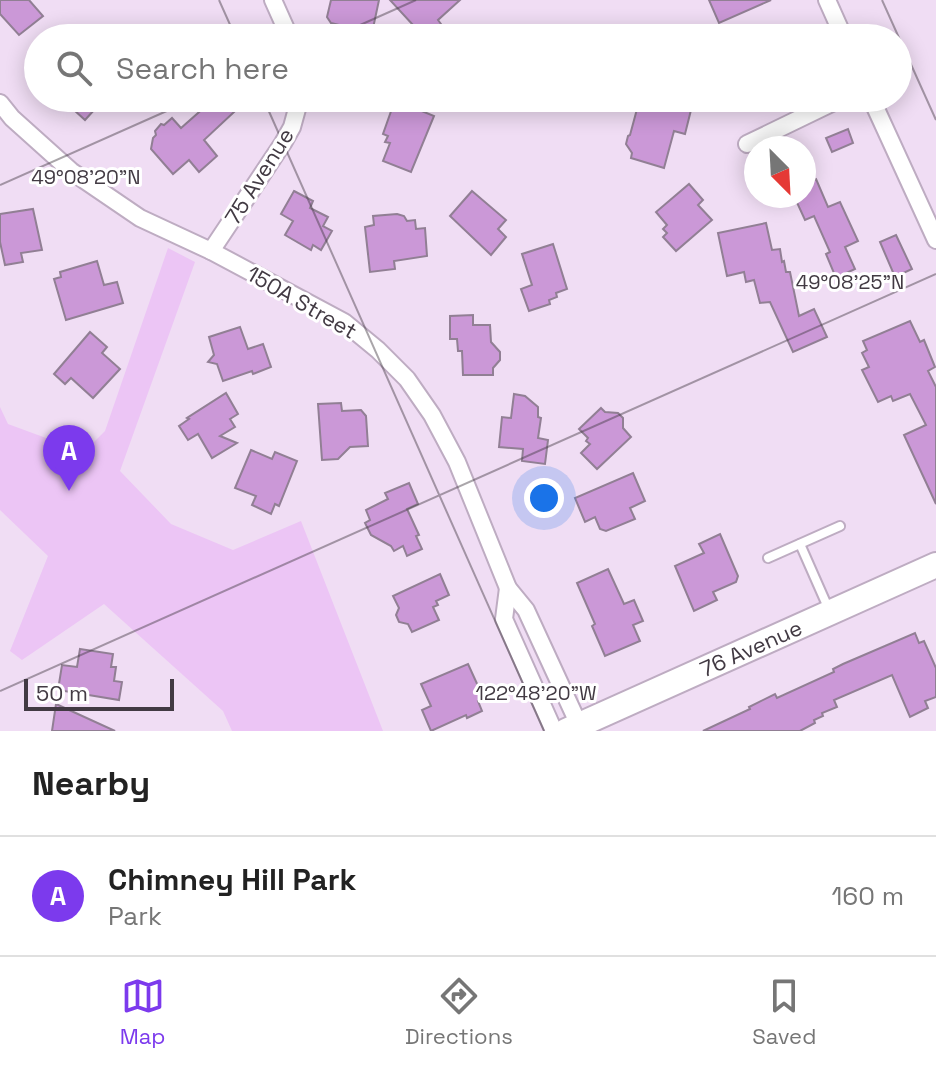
<!DOCTYPE html>
<html lang="en">
<head>
<meta charset="utf-8">
<style>
	body { margin:0; font-family:"Space Grotesk",sans-serif; background:#f2f2f2; color:#222 }
	.compass { position:absolute; left:744px; top:136px; width:72px; height:72px; border-radius:50%; background:#fff; box-shadow:0 4px 20px #0003; rotate:156deg }
	.scale { position:absolute; left:24px; bottom:20px; width:150px; box-sizing:border-box; padding-left:8px; border:4px solid #423a43; border-top:0; font-size:22px; line-height:28px; white-space:nowrap; color:#423a43; -webkit-text-stroke:6px #fff; paint-order:stroke }
	.you { position:absolute; left:544px; top:498px; width:28px; height:28px; margin:-20px; border:6px solid #fff; border-radius:50%; background:#1a73e8; box-shadow:0 0 0 12px #1a73e833 }
	.badge { display:grid; place-items:center; width:52px; height:52px; border-radius:50%; background:#7c3aed; color:#fff; font-size:26px; font-weight:700 }
	.pin { position:absolute; translate:-50% -66px; filter:drop-shadow(0 2px 4px #0008) }
	.pin::after { content:''; position:absolute; top:42px; width:28px; height:24px; background:inherit; clip-path:polygon(0 0,100% 0,50% 100%) }
	.list { margin:0; padding:0; list-style:none }
	h2 { display:flex; justify-content:space-between; align-items:center; height:104px; margin:0; padding:0 32px; font-size:34px }
	h2 small { font-size:26px; font-weight:400; color:#767676 }
	.list li { display:grid; grid-template-columns:52px 1fr auto; gap:24px; align-items:center; box-sizing:border-box; height:120px; padding:0 32px; border-top:2px solid #e0e0e0 }
	.list b { display:block; font-size:30px; white-space:nowrap }
	.list p { margin:0; font-size:26px; white-space:nowrap; color:#767676 }
	.list em { font-size:26px; font-style:normal; color:#767676 }
	.icon { flex:none; width:44px; height:44px; fill:none; stroke:currentColor; stroke-width:2; stroke-linecap:round; stroke-linejoin:round }
	.map { position:relative; flex:none; width:936px; height:731px; overflow:hidden }
	.search { position:absolute; background:#fff; box-shadow:0 4px 20px #0003; left:24px; right:24px; top:24px; height:88px; display:flex; align-items:center; gap:20px; box-sizing:border-box; padding:0 28px; border-radius:44px; color:#767676; font-size:30px }
	.sheet { height:224px; background:#fff }
	nav { display:flex; justify-content:space-around; align-items:center; box-sizing:border-box; height:112px; border-top:2px solid #e0e0e0; background:#fff; font-size:22px; color:#767676 }
	nav a { display:grid; justify-items:center; gap:4px }
	nav .on { color:#7c3aed }
	.map>svg:first-child { display:block }
</style>
</head>
<body>
<div class="map">
<svg width="936" height="731" viewBox="0 0 936 731">
	<rect width="100%" height="100%" fill="#f0ddf4"/>
	<polygon fill="#ecc5f5" points="168,248 195,262 120,471 171,524 233,550 301,521 383,731 232,731 223,711 104,604 22,660 10,651 48,556 0,510 0,407 8,424 84,452 105,431"/>
	<g fill="#cb98d7" stroke="#917f94" stroke-width="2">
		<polygon points="0,0 29,0 43,16 19,35 0,14"/>
		<polygon points="331,0 379,0 372,33 331,23 327,17"/>
		<polygon points="390,0 460,0 438,20 441,24 425,38"/>
		<polygon points="709,0 771,0 719,23"/>
		<polygon points="61,98 105,98 85,120"/>
		<polygon points="215,98 249,98 204,140 217,156 199,172 189,160 173,174 151,149 153,138 156,135 155,131 161,124 164,125 172,118 181,128"/>
		<polygon points="640,98 691,110 685,134 674,131 664,168 631,158 632,153 626,144 628,136 630,135"/>
		<polygon points="395,100 434,116 411,172 383,161 390,143 385,142 388,136 383,134"/>
		<polygon points="848,129 853,143 832,152 826,138"/>
		<polygon points="816,179 828,207 840,202 858,241 845,247 855,269 836,278 826,254 830,252 814,216 805,220 794,196 804,196 804,185"/>
		<polygon points="689,184 703,200 698,205 712,220 676,251 663,237 667,233 663,229 667,225 656,212"/>
		<polygon points="294,191 313,201 310,208 328,217 323,226 332,231 321,250 313,245 311,250 285,235 293,221 281,214"/>
		<polygon points="472,191 506,220 498,229 506,237 491,255 450,216"/>
		<polygon points="33,209 42,250 21,253 23,262 5,265 0,242 0,214"/>
		<polygon points="397,214 404,216 407,221 415,220 416,229 425,228 427,256 394,261 395,269 370,272 365,227 374,225 373,216"/>
		<polygon points="766,223 772,250 780,249 782,262 784,261 786,272 790,272 799,316 814,309 827,337 793,352 770,302 760,303 754,280 746,282 744,272 727,276 718,233"/>
		<polygon points="896,235 912,269 895,277 880,242"/>
		<polygon points="553,244 567,289 556,293 557,297 549,300 550,304 529,311 521,289 532,285 522,254"/>
		<polygon points="97,261 104,285 117,282 123,303 66,320 54,279 61,277 60,272"/>
		<polygon points="473,315 473,325 490,325 491,342 500,352 500,360 493,368 493,375 463,375 462,351 458,351 457,339 450,339 450,316"/>
		<polygon points="910,321 920,342 924,340 935,367 928,371 936,387 936,504 904,435 926,425 910,394 893,401 891,396 878,402 862,370 869,367 862,353 867,350 863,341"/>
		<polygon points="240,327 248,349 263,344 271,367 253,374 252,371 223,381 217,364 208,362 214,355 209,337"/>
		<polygon points="90,332 107,347 102,353 120,369 93,398 71,378 65,384 54,374"/>
		<polygon points="226,393 238,414 230,419 235,427 220,436 237,443 212,458 198,434 188,440 179,426 189,419 187,418"/>
		<polygon points="514,394 525,396 538,407 538,417 541,418 538,438 548,440 545,464 522,461 523,449 499,447 502,417 511,418"/>
		<polygon points="341,403 342,411 361,410 366,416 368,446 350,447 338,459 322,460 318,404"/>
		<polygon points="601,408 605,412 618,413 623,418 623,428 631,437 597,469 581,453 590,444 586,441 588,438 579,429"/>
		<polygon points="251,450 272,459 275,452 297,461 279,506 275,504 271,514 252,505 256,496 235,488"/>
		<polygon points="633,473 645,501 630,508 635,519 606,531 600,529 595,517 585,522 575,498"/>
		<polygon points="409,483 418,504 407,509 419,535 416,536 422,549 407,556 403,546 394,551 391,546 371,535 365,523 370,520 366,510 388,499 385,493"/>
		<polygon points="720,534 738,576 736,582 713,592 717,600 694,611 675,566 704,553 699,544"/>
		<polygon points="608,569 624,604 634,600 643,621 633,625 640,641 605,656 592,626 595,624 577,583"/>
		<polygon points="440,574 449,595 436,601 438,605 433,607 439,620 412,632 408,624 399,622 396,615 399,608 393,596"/>
		<polygon points="915,633 919,643 924,641 936,668 936,697 925,701 928,708 910,717 892,675 834,700 837,707 822,713 823,716 814,720 815,723 800,731 703,731 750,709 749,707 775,694 777,698 834,672 833,669 843,664"/>
		<polygon points="80,649 113,654 111,667 116,667 114,681 122,682 119,700 58,690 62,665 77,667"/>
		<polygon points="468,664 484,699 478,701 482,711 467,718 466,715 431,731 422,710 431,706 421,684"/>
		<polygon points="56,704 115,731 52,731"/>
	</g>
	<g fill="none" stroke-linecap="round" stroke-linejoin="round">
		<defs>
			<g id="lane">
				<polyline points="800,544 830,612"/>
				<polyline points="768,558 840,526"/>
			</g>
			<g id="street">
				<polyline points="273,0 290,38"/>
				<polyline points="827,0 844,38"/>
				<polyline points="871,98 936,240"/>
				<polyline points="0,103 12,118 71,171 140,218 211,251 344,322 378,350 407,379 432,415 457,462 508,588 526,610 579,725"/>
				<polyline points="747,144 842,98"/>
				<polyline points="211,251 283,143 292,127 300,98"/>
				<polyline points="508,588 504,619 554,731"/>
			</g>
			<polyline id="secondary" points="566,731 936,565"/>
		</defs>
		<use href="#lane" stroke="#beacc2" stroke-width="12"/>
		<use href="#street" stroke="#beacc2" stroke-width="20"/>
		<use href="#secondary" stroke="#beacc2" stroke-width="28"/>
		<use href="#lane" stroke="#fff" stroke-width="8"/>
		<use href="#street" stroke="#fff" stroke-width="16"/>
		<use href="#secondary" stroke="#fff" stroke-width="24"/>
	</g>
	<path fill="none" stroke="#423a43" stroke-width="2" stroke-opacity="0.45" d="M219 0 236 38M882 0 936 120M331 38 416 0M263 98 544 731M0 185 196 98M0 691 936 274"/>
	<g text-anchor="middle" stroke-width="6" stroke-linejoin="round" paint-order="stroke">
		<g font-size="22" fill="#423a43" stroke="#fff">
			<text transform="translate(259 176) rotate(-58)" y="8">75 Avenue</text>
			<text transform="translate(302 302) rotate(30)" y="8">150A Street</text>
			<text transform="translate(751 648) rotate(-24)" y="8">76 Avenue</text>
		</g>
	</g>
	<g font-size="20" text-anchor="middle" fill="#423a43" stroke="#fff" stroke-width="6" stroke-linejoin="round" paint-order="stroke">
		<text x="86" y="184">49°08'20"N</text>
		<text x="850" y="289">49°08'25"N</text>
		<text x="536" y="700">122°48'20"W</text>
	</g>
</svg>
<svg class="compass" viewBox="-18 -18 36 36"><path d="M0-13l5 13h-10z" fill="#e53935"/><path d="M0 13l5-13h-10z" fill="#767676"/></svg>
<div class="scale">50 m</div>
<div class="you"></div>
<div class="pin badge" style="left:69px;top:491px">A</div>
<div class="search"><svg class="icon" aria-label="search" viewBox="0 0 24 24"><circle cx="10" cy="10" r="6"/><path d="M15 15l6 6"/></svg>Search here</div>
</div>
<section class="sheet">
<h2>Nearby<small></small></h2>
<ul class="list">
<li><span class="badge">A</span><div><b>Chimney Hill Park</b><p>Park</p></div><em>160 m</em></li>
</ul>
</section>
<nav>
<a class="on"><svg class="icon" aria-label="map" viewBox="0 0 24 24"><path d="M3 6l6-2 6 2 6-2v14l-6 2-6-2-6 2zM9 4v14M15 6v14"/></svg>Map</a>
<a><svg class="icon" aria-label="directions" viewBox="0 0 24 24"><path d="M12 3l9 9-9 9-9-9zM9 14v-3h6M13 9l2 2-2 2"/></svg>Directions</a>
<a><svg class="icon" aria-label="saved" viewBox="0 0 24 24"><path d="M7 4h10v16l-5-4-5 4z"/></svg>Saved</a>
</nav>
</body>
</html>
